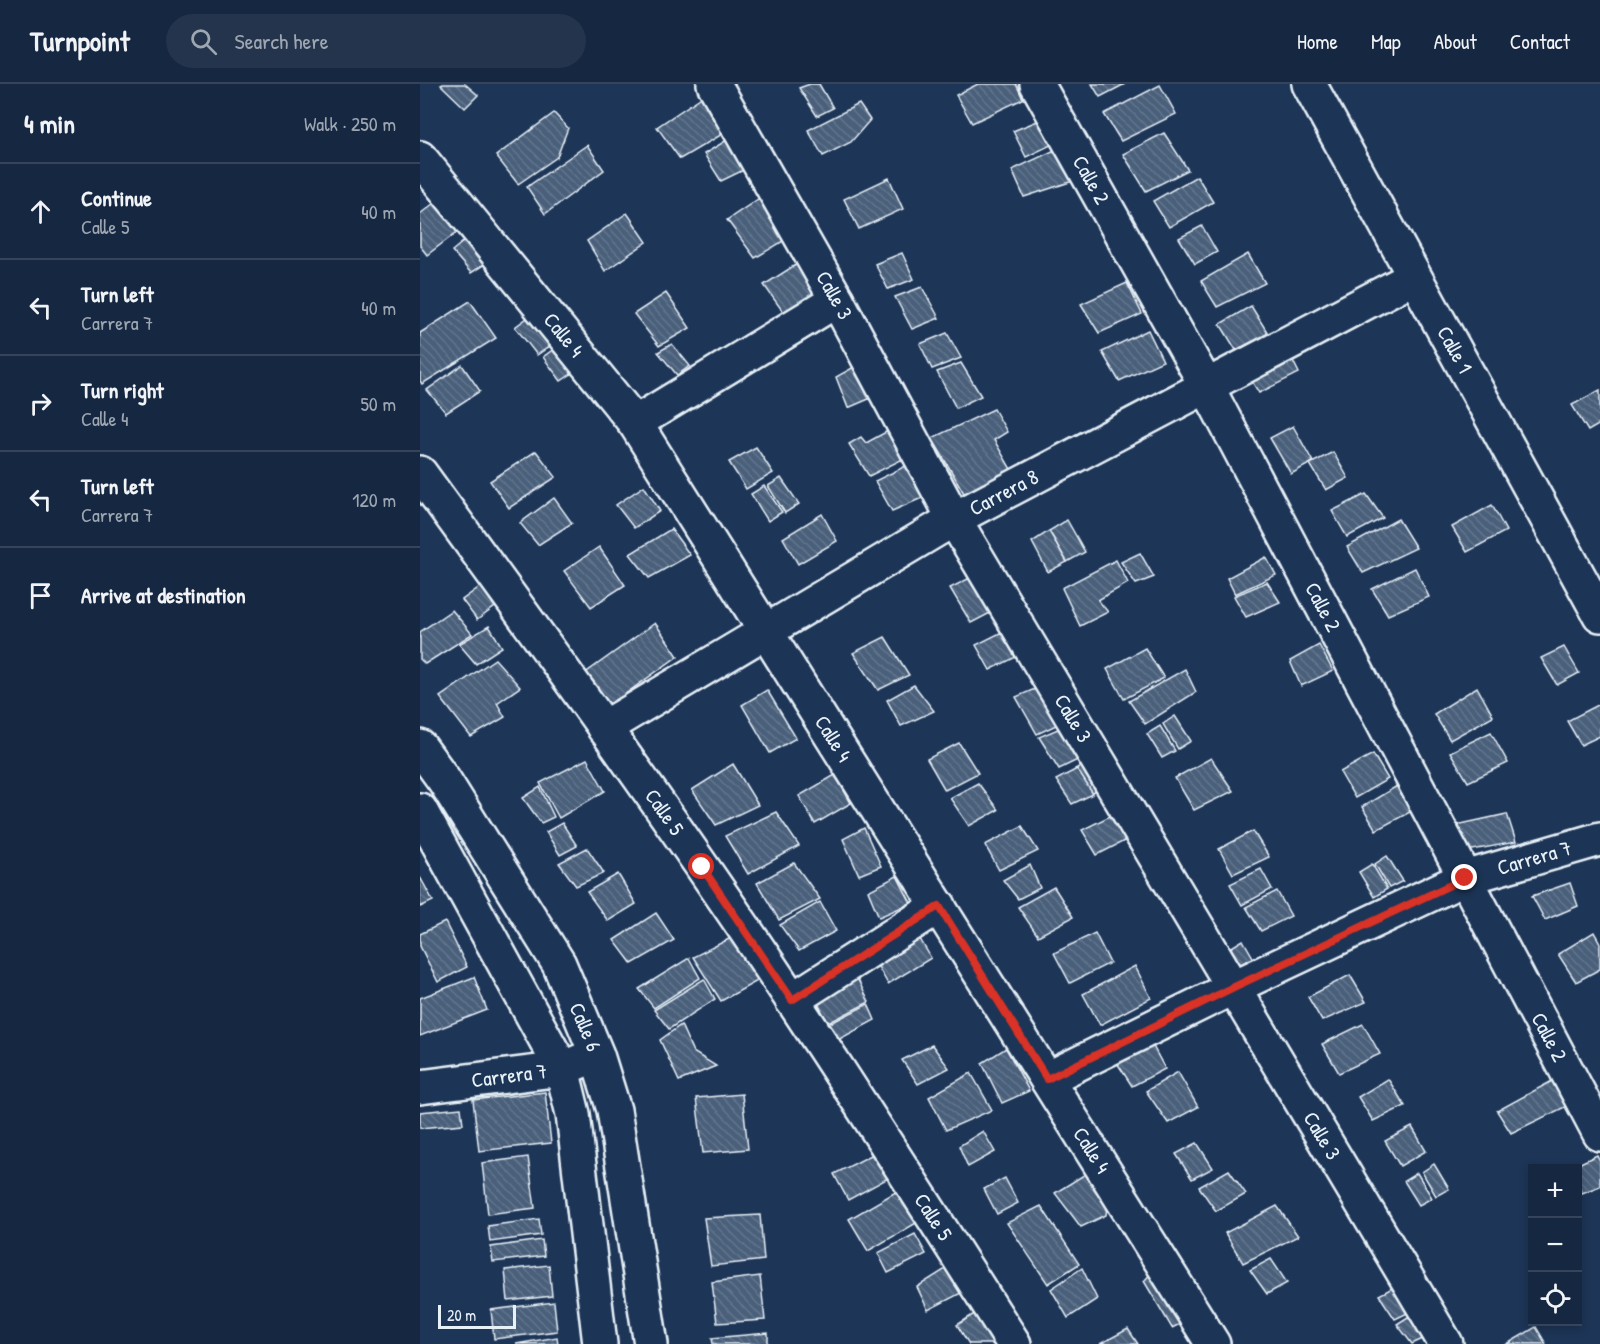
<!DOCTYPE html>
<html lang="en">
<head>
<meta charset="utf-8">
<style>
	body { margin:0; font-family:"Patrick Hand",sans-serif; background:#23344c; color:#f1f3f6 }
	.controls { position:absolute; right:18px; bottom:18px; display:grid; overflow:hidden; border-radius:0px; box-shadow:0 3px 9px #0003 }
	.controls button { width:54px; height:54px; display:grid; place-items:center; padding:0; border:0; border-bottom:2px solid #35445a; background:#162841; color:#f1f3f6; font:30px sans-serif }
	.scale { position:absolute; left:18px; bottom:15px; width:78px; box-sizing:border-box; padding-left:6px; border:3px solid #e8f1f8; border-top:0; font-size:16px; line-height:21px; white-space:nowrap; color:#e8f1f8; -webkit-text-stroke:4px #1d3557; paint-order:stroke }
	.stop { position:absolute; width:18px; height:18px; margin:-14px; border:4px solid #d93025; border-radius:50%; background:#fff }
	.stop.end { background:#d93025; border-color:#fff; box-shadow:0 2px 6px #0008 }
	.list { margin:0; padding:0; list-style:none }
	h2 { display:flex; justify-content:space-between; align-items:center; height:78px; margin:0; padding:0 24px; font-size:26px }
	h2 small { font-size:20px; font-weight:400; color:#9ea6b1 }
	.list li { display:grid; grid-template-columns:39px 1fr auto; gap:18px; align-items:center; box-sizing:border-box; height:96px; padding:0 24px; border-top:2px solid #35445a }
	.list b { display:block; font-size:22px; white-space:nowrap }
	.list p { margin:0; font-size:20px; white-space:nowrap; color:#9ea6b1 }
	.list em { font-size:20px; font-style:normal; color:#9ea6b1 }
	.icon { flex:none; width:33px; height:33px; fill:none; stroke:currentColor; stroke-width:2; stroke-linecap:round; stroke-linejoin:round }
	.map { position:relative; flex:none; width:1180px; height:1260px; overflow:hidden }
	header { display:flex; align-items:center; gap:36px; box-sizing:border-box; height:84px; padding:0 30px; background:#162841; border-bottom:2px solid #35445a }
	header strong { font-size:28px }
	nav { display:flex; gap:33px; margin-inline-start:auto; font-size:21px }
	.search { width:420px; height:54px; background:#23344c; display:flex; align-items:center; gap:15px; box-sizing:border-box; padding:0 21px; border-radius:33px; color:#9ea6b1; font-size:22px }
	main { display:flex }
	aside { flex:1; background:#162841 }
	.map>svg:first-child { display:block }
</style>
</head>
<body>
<header>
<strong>Turnpoint</strong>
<div class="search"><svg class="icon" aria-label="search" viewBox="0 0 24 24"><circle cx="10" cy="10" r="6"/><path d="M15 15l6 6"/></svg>Search here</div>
<nav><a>Home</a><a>Map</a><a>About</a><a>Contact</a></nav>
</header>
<main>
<aside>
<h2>4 min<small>Walk · 250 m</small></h2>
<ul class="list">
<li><svg class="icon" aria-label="ahead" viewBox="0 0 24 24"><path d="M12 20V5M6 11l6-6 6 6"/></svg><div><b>Continue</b><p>Calle 5</p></div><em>40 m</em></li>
<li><svg class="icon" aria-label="left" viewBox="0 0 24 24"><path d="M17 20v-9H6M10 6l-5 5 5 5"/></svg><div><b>Turn left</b><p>Carrera 7</p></div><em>40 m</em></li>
<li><svg class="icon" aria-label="right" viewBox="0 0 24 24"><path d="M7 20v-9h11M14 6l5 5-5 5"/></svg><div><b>Turn right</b><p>Calle 4</p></div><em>50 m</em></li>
<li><svg class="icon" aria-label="left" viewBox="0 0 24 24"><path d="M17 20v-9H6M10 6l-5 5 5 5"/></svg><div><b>Turn left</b><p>Carrera 7</p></div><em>120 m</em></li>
<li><svg class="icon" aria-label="arrive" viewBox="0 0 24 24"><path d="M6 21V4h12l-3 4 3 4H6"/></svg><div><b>Arrive at destination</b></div></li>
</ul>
</aside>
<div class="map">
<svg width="1180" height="1260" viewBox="0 0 1180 1260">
	<defs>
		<pattern id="building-back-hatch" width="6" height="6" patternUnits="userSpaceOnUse" patternTransform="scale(1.5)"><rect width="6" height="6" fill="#495e7a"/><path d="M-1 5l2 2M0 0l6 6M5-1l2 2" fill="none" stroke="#63768e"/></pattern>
	</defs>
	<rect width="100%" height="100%" fill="#1d3557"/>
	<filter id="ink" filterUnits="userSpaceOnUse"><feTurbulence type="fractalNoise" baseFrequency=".0167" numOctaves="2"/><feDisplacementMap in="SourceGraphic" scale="12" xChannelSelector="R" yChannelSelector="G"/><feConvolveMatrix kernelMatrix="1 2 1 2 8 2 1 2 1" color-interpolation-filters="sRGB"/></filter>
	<g filter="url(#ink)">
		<g fill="url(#building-back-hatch)" stroke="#e8f1f8" stroke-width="1.5">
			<polygon points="23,0 45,0 58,11 45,24 21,1"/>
			<polygon points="390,0 399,0 413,24 397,32 379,4"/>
			<polygon points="558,0 596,0 603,15 552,39 536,11"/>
			<polygon points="672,0 705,0 680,13"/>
			<polygon points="740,1 756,30 701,57 684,30"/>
			<polygon points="286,10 306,48 260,75 237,43"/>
			<polygon points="439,20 450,36 431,58 403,72 388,46"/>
			<polygon points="134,29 148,44 137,73 98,100 76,72"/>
			<polygon points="620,36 631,61 606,73 593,47"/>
			<polygon points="744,49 768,86 726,107 703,70"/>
			<polygon points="312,53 332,82 301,97 284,70"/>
			<polygon points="167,61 184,86 125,130 107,103"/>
			<polygon points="637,65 653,97 604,113 592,86"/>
			<polygon points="777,92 793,118 749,143 733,117"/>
			<polygon points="469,94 483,125 439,145 424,115"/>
			<polygon points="344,111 370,153 335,174 307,136"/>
			<polygon points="23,112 45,142 7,171 0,162 0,130"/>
			<polygon points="207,129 227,158 185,187 167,157"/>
			<polygon points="782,142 797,168 775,180 759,154"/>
			<polygon points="55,148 74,174 51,189 32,167"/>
			<polygon points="482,169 494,195 468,205 455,180"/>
			<polygon points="828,170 845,199 797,223 781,197"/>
			<polygon points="383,176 403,205 364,229 344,201"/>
			<polygon points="707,199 722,230 679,249 661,220"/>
			<polygon points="502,203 519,234 492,245 475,213"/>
			<polygon points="246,209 270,244 239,262 214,230"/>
			<polygon points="50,217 76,254 2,300 0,297 0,249"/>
			<polygon points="831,222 849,251 816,266 800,240"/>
			<polygon points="118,226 140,255 117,271 95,243"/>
			<polygon points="728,246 743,277 699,297 682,268"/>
			<polygon points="527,249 541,274 512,285 500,260"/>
			<polygon points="142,259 160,284 141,297 123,273"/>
			<polygon points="864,259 879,289 839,309 823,283"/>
			<polygon points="252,260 270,282 257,291 238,268"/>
			<polygon points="443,278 458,311 428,324 416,293"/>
			<polygon points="541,279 561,312 536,324 517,288"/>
			<polygon points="42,281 60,307 26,329 7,306"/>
			<polygon points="1180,306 1180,340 1168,347 1152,321"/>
			<polygon points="574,325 587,348 574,356 595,392 545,411 512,354"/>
			<polygon points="477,342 491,371 449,392 429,360 441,353 446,359"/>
			<polygon points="873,342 893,378 871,390 850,354"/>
			<polygon points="336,363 353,389 326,405 309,378"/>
			<polygon points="116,367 136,393 89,424 70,397"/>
			<polygon points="913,368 928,394 906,406 890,380"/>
			<polygon points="496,377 511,410 472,427 455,397"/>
			<polygon points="361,394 379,420 365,429 348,402"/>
			<polygon points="224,402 240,427 214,444 196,421"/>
			<polygon points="344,402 362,428 348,437 331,410"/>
			<polygon points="946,410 963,434 927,453 912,427"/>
			<polygon points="134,414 152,439 118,461 100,439"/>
			<polygon points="1072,421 1086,447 1047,468 1032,443"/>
			<polygon points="402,430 417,457 378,480 363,454"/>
			<polygon points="978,435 996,464 943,489 927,463"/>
			<polygon points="647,436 665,468 647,478 629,447"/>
			<polygon points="251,445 270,471 229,494 210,470"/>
			<polygon points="629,447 647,478 628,488 612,458"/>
			<polygon points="179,463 205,501 171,523 144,487"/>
			<polygon points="720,469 734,493 716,500 701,478"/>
			<polygon points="846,473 856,491 815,510 807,494"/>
			<polygon points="696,476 708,499 678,516 688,528 660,542 642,504"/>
			<polygon points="995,484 1009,513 968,531 952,505"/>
			<polygon points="560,489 580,524 551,539 530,504"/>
			<polygon points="847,498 860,518 826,533 814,512"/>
			<polygon points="61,502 75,523 57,536 42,516"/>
			<polygon points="32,526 52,550 5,580 0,575 0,548"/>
			<polygon points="235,539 258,572 187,623 164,590"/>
			<polygon points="69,542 82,563 56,580 39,560"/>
			<polygon points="594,542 610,566 570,586 556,561"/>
			<polygon points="465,553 489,591 458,606 433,569"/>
			<polygon points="899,561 913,587 881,602 870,577"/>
			<polygon points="1144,563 1159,589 1137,601 1121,574"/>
			<polygon points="725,564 744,594 704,615 687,585"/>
			<polygon points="75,575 100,603 77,619 85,633 51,653 20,613"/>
			<polygon points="765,585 776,608 725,640 709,617"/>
			<polygon points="629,599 647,636 617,650 596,613"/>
			<polygon points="494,601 514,627 481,642 467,616"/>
			<polygon points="1057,603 1073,632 1030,656 1014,630"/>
			<polygon points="347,606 376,654 350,669 322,621"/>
			<polygon points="1180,620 1180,652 1161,661 1147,637"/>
			<polygon points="755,632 771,657 758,665 743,640"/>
			<polygon points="652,639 670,670 639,685 619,653"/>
			<polygon points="740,642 755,667 742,674 727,650"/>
			<polygon points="1071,648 1088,679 1048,698 1030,668"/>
			<polygon points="539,659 558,689 525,706 507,675"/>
			<polygon points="953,670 968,695 935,714 920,688"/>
			<polygon points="676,674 692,699 671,710 655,685"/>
			<polygon points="791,674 813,707 774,726 755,694"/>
			<polygon points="167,675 185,707 139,734 120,699"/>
			<polygon points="313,680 338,721 296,741 272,706"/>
			<polygon points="657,685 673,710 652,720 636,696"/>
			<polygon points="415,691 431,719 395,740 379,712"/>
			<polygon points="558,699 578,726 549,742 530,714"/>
			<polygon points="977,702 992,727 956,746 942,723"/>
			<polygon points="120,703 134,733 121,739 103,714"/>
			<polygon points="700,727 716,751 677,771 662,746"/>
			<polygon points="356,728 379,762 328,790 305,752"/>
			<polygon points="1087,730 1096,758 1042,768 1036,741"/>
			<polygon points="142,739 157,762 140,771 126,748"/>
			<polygon points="602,742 618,767 579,786 565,761"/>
			<polygon points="444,744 461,782 439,791 423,755"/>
			<polygon points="833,747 849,773 813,790 799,765"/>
			<polygon points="167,764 184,789 156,802 139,779"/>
			<polygon points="967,772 983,797 969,804 955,780"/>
			<polygon points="374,779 400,815 359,836 337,799"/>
			<polygon points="952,780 967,805 954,813 939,788"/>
			<polygon points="610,781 620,804 598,815 583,796"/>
			<polygon points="841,785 852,805 822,821 810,800"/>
			<polygon points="198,790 216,820 188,837 167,808"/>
			<polygon points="477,792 491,819 459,833 448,807"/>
			<polygon points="0,793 13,817 0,823"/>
			<polygon points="1150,799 1158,822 1125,836 1112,812"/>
			<polygon points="634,803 653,833 618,852 598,823"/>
			<polygon points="857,807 871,832 841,847 826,823"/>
			<polygon points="400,818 416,847 379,867 360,841"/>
			<polygon points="236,829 254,856 212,880 194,856"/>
			<polygon points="25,838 47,883 18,898 0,862 0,850"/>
			<polygon points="496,848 511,874 468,900 453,874"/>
			<polygon points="1174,848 1180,859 1180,885 1156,898 1138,870"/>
			<polygon points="675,849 690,879 650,899 634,869"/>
			<polygon points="313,853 341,895 301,917 273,873"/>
			<polygon points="823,856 838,882 825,889 810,864"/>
			<polygon points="269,874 280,894 234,924 219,905"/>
			<polygon points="715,882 731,914 680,941 663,910"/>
			<polygon points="433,886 449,918 408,939 393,910"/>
			<polygon points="930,891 946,918 902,937 888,913"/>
			<polygon points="54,893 67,926 0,952 0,914"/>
			<polygon points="284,895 295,915 249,945 234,926"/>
			<polygon points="448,920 455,936 416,957 409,940"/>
			<polygon points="943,940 960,970 919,989 902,960"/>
			<polygon points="261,941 273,968 296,982 259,997 240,956"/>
			<polygon points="727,951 745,985 712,1002 692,971"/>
			<polygon points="512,961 529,984 498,1000 482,976"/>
			<polygon points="586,964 609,1007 582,1019 562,979"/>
			<polygon points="758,988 778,1023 748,1039 726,1007"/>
			<polygon points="551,989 572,1026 526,1046 509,1013"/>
			<polygon points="968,995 985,1022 953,1037 938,1013"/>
			<polygon points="1134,996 1149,1021 1091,1049 1077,1027"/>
			<polygon points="125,1008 131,1059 59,1067 53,1016"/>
			<polygon points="322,1010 328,1065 283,1069 276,1014"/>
			<polygon points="41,1024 43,1040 0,1044 0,1028"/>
			<polygon points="992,1043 1006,1067 980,1082 965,1057"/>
			<polygon points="563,1047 575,1068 548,1083 539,1062"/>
			<polygon points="777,1059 793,1084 772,1095 756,1070"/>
			<polygon points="459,1067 472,1092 428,1116 414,1090"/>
			<polygon points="1177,1071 1180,1077 1180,1102 1162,1109 1158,1100 1158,1084 1150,1084"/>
			<polygon points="108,1073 115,1124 68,1130 62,1079"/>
			<polygon points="1014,1080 1029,1105 1016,1112 1002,1088"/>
			<polygon points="675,1084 689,1105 686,1131 661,1143 635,1109"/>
			<polygon points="809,1086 826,1110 796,1127 779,1103"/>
			<polygon points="997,1089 1012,1114 999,1121 984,1097"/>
			<polygon points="585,1094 598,1119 577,1130 564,1105"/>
			<polygon points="486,1102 505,1134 448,1167 429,1135"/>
			<polygon points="621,1122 659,1180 628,1200 587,1139"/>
			<polygon points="857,1122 878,1152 823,1179 805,1149"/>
			<polygon points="340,1131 344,1176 291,1182 284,1134"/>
			<polygon points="119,1135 121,1151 70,1158 68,1142"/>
			<polygon points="495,1150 506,1170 468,1189 458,1169"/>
			<polygon points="122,1156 124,1172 73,1178 71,1163"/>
			<polygon points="851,1175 867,1199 847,1210 830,1186"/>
			<polygon points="129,1181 132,1212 88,1217 85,1186"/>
			<polygon points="532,1181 545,1207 508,1226 497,1203"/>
			<polygon points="662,1184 677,1215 648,1234 631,1205"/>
			<polygon points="735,1185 766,1237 752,1244 724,1197"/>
			<polygon points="340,1192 345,1236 297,1239 292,1198"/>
			<polygon points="980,1200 996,1225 975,1235 959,1211"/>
			<polygon points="134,1218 137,1247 74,1255 71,1226"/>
			<polygon points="1002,1224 1018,1248 992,1260 977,1240"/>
			<polygon points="562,1225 581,1260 549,1260 537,1241"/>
			<polygon points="1116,1243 1126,1260 1087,1260"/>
			<polygon points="708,1245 718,1260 680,1260"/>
			<polygon points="348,1249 348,1260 293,1260 292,1254"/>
			<polygon points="137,1253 138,1260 96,1260"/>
		</g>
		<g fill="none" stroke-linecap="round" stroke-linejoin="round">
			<defs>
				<g id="minor">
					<path id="s1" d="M294 0 417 216 534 435 1026 1260"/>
					<path id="s2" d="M617 0 786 301 1180 1050"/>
					<path id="s3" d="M889 0 1180 531"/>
					<path id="s4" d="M0 74 215 339 793 1260"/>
					<polyline points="215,339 417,216"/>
					<path id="s5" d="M0 389C127 563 254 737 373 917 448 1030 521 1145 594 1260"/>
					<path id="s6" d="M184 644 534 435 994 193"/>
					<path id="s7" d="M0 663 24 696 139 880 177 971 194 1026 231 1260"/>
					<polyline points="0,726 142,985 153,1030 180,1260"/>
					<polyline points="372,916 519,822"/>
					<path id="s8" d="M627 995 814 903 1045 794 1180 755"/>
					<path id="s9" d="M0 1003 142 985 161 977"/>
				</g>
			</defs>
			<use href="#minor" stroke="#e8f1f8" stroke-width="38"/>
			<use href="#minor" stroke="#1d3557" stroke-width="33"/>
		</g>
	</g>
	<g fill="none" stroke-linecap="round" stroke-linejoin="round" filter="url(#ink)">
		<polyline stroke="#d93025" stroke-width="8" points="282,783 372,916 519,822 627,995 814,903 1045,794"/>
	</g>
	<g text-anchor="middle" stroke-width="4.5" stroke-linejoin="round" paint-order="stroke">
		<g font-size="21" fill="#e8f1f8" stroke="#1d3557">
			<text dy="7" stroke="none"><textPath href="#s2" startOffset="110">Calle 2</textPath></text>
			<text dy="7" stroke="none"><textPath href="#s1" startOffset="243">Calle 3</textPath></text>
			<text dy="7" stroke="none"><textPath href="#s4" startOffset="228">Calle 4</textPath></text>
			<text dy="7" stroke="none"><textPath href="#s3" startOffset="303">Calle 1</textPath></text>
			<text dy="7" stroke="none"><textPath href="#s6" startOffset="464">Carrera 8</textPath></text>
			<text dy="7" stroke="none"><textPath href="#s2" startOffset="596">Calle 2</textPath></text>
			<text dy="7" stroke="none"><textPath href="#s1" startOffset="729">Calle 3</textPath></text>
			<text dy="7" stroke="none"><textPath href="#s4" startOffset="714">Calle 4</textPath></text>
			<text dy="7" stroke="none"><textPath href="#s5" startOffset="418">Calle 5</textPath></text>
			<text dy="7" stroke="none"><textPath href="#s8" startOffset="536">Carrera 7</textPath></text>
			<text dy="7" stroke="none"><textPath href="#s7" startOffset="326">Calle 6</textPath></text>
			<text dy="7" stroke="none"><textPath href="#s2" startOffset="1082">Calle 2</textPath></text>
			<text dy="7" stroke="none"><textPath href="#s9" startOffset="90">Carrera 7</textPath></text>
			<text dy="7" stroke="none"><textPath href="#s1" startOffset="1215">Calle 3</textPath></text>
			<text dy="7" stroke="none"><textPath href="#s4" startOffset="1200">Calle 4</textPath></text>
			<text dy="7" stroke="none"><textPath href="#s5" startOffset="904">Calle 5</textPath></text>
		</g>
	</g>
</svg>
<div class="controls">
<button>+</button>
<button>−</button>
<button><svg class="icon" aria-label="locate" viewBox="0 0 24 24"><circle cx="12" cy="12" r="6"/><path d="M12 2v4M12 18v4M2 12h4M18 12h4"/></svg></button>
</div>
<div class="scale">20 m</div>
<div class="stop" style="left:282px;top:783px"></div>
<div class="stop end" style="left:1045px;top:794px"></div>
</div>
</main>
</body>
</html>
